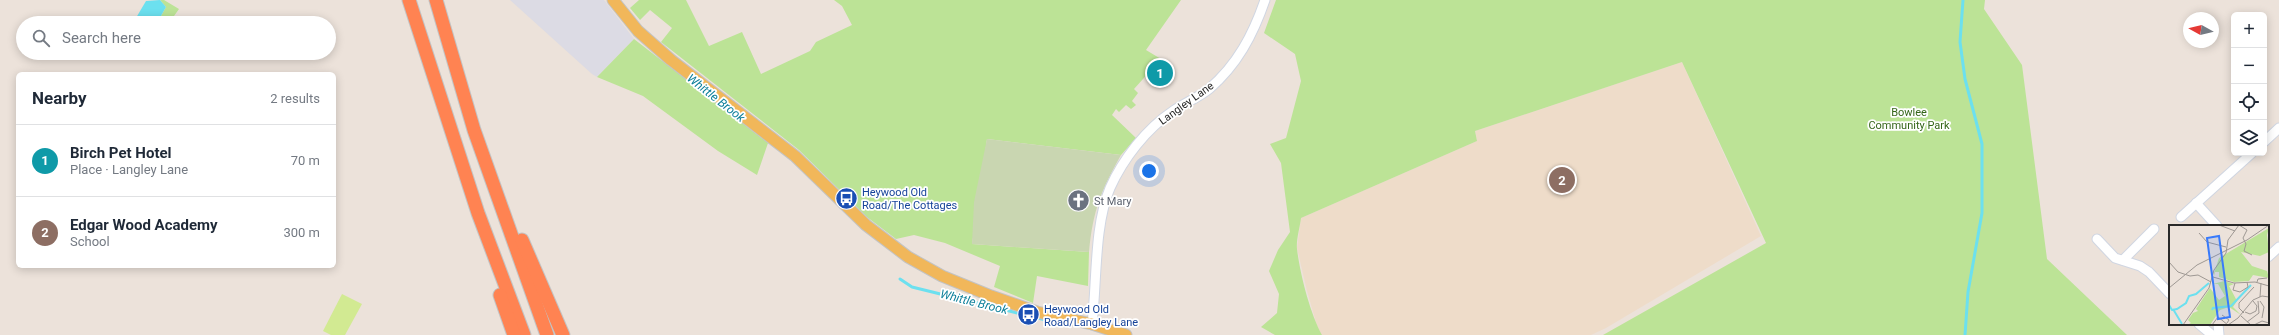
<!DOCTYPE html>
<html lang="en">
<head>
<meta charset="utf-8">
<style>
	body { margin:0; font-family:Roboto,sans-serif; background:#f2f2f3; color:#1f2937 }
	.controls { position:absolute; right:12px; top:12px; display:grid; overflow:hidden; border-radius:6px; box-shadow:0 2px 10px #0003 }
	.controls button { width:36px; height:36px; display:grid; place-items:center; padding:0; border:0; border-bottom:1px solid #e0e1e3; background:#fff; color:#1f2937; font:20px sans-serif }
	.compass { position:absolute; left:2183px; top:12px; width:36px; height:36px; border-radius:50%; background:#fff; box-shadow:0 2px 10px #0003; rotate:278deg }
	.you { position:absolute; left:1149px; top:171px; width:14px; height:14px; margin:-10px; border:3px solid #fff; border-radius:50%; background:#1a73e8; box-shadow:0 0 0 6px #1a73e833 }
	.badge { display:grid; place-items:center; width:26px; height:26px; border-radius:50%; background:#387afb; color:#fff; font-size:13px; font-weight:700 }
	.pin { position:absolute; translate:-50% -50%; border:2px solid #fff; box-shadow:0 1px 4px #0006 }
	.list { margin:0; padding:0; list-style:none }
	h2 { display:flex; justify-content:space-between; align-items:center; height:52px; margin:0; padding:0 16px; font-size:17px }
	h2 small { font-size:13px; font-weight:400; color:#747a83 }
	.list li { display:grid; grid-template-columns:26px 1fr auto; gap:12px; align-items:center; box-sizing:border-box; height:72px; padding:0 16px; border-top:1px solid #e0e1e3 }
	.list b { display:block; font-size:15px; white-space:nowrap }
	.list p { margin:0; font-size:13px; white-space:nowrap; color:#747a83 }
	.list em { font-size:13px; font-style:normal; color:#747a83 }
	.icon { flex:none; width:22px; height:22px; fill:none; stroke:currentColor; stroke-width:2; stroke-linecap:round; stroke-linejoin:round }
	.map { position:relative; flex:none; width:2279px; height:335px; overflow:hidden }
	.search { position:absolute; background:#fff; box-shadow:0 2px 10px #0003; left:16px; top:16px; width:320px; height:44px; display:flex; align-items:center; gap:10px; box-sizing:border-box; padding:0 14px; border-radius:22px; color:#747a83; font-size:15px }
	.panel { position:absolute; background:#fff; box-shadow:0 2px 10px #0003; left:16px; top:72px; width:320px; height:196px; border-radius:6px }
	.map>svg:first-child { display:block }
</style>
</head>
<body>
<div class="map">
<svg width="2279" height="335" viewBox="0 0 2279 335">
	<rect width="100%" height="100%" fill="#ece2da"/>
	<polygon fill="#dcdbe4" points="510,0 604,0 634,39 597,77 592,74"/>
	<polygon fill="#eedcc9" points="1682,62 1761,236 1606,328 1591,335 1322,335 1317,326 1307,291 1297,248 1301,218 1477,141 1475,131"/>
	<g fill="#bce396">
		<polygon points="160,0 164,0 179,9 169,23 157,23 166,7"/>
		<polygon points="639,0 686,0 709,46 742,32 761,74 810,51 816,42 852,25 842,6 834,0 1181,0 1146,50 1161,59 1134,89 1138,93 1132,101 1136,105 1131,109 1126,105 1119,112 1116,109 1112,115 1136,138 1121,155 987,139 972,244 1089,252 1088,286 1037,276 1033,303 994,287 1000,266 945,243 914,235 896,239 867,217 799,150 661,42 672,28 650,10 640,20 630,8"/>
		<path d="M1276 0H1985L1984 9 2022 65 2047 259 2127 335H1603L1766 243 1682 62 1475 131 1477 141 1301 218C1300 227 1296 240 1297 249 1300 274 1310 313 1322 335H1275L1261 327 1277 313 1279 294 1269 271 1278 250 1290 232 1281 163 1270 144 1286 138 1301 81 1295 54 1264 33Z"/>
		<polygon points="634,39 768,143 757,175 718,151 643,96 597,77"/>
	</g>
	<path fill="#c9d6b1" d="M987 139 1121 155C1101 191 1093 210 1089 252L972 244 974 202Z"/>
	<polygon fill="#d2ea92" points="342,294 362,304 345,335 331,335 323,331"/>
	<polygon fill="#6ce0ef" points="160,0 166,7 157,23 133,23 146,1"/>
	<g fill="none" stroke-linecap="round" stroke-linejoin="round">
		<g stroke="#6ce0ef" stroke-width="3">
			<polyline points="1963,0 1960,42 1965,79 1982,144 1982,213 1968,292 1965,335"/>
			<polyline points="900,279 912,287 1050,321"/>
		</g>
		<defs>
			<g id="minor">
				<polyline points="2264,142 2279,128"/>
				<polyline points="2196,203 2217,226"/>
				<polyline points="2181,217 2252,153"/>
				<polyline points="2097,239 2115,258 2140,266 2149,272 2170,294"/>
				<polyline points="2268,257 2279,247"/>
				<polyline points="2123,260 2154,229"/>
				<path d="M1092 324C1097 283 1094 225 1110 188 1123 159 1146 129 1173 111 1184 103 1198 98 1209 89 1237 65 1253 35 1265 0"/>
				<polyline points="2199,324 2212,335"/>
				<polyline points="2218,324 2219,335"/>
			</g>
			<polyline id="major" points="613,0 638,31 671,60 795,156 866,225 908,257 942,276 991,296 1037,312 1092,324 1126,335"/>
			<g id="highway">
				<polyline points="409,0 478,213 524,335"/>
				<polyline points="436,0 474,130 547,335"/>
				<polyline points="522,240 563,335"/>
				<polyline points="500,295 514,335"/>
			</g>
		</defs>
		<use href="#minor" stroke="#d0d6e2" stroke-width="11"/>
		<use href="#major" stroke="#c3c3c3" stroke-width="13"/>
		<use href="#highway" stroke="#c3c3c3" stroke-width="15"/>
		<use href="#minor" stroke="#fff" stroke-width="9"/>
		<use href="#major" stroke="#f1b75a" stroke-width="11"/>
		<use href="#highway" stroke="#ff8352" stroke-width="13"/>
	</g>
	<defs>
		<symbol id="bus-disc" viewBox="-11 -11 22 22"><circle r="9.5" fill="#1a4fb4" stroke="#fff"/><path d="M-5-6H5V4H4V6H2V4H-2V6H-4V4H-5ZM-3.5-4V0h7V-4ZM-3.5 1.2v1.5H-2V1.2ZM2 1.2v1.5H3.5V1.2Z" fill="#fff"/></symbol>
		<symbol id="church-disc" viewBox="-11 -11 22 22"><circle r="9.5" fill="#6b7280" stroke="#fff"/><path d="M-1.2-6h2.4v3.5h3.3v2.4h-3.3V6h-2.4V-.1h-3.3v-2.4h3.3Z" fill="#fff"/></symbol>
	</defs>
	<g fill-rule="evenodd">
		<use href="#bus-disc" x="834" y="186" width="25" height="25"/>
		<use href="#church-disc" x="1066" y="188" width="25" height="25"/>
		<use href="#bus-disc" x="1016" y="302" width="25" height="25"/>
	</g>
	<g text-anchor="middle" stroke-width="3.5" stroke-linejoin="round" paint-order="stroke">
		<g font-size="11" fill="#292929" stroke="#fff">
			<text transform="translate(1186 103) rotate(-36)" y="4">Langley Lane</text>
		</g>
		<g font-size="11" fill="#356619" stroke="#fff">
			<text x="1909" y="116">Bowlee<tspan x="1909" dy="13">Community Park</tspan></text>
		</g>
		<g font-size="11" fill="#164399" stroke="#fff" text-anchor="start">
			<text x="862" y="196">Heywood Old<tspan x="862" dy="13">Road/The Cottages</tspan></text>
			<text x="1044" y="313">Heywood Old<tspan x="1044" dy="13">Road/Langley Lane</tspan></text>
		</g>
		<g font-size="11" fill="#5b616d" stroke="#fff" text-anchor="start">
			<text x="1094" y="205">St Mary</text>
		</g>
		<g font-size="12" font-style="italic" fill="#0c7f9a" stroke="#fff">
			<text transform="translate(716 98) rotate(38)" y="4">Whittle Brook</text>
			<text transform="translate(974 302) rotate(14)" y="4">Whittle Brook</text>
		</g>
	</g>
	<g transform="translate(2169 225)">
		<rect width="100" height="100" fill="#ece2da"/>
		<path d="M100 3 98 10 100 27 91 31 72 27 83 41 98 46 100 53 84 50 80 56 65 57 50 52V47H46L45 51V48L50 33ZM55 56 65 59 60 61 68 76 64 82 72 90 60 82 51 85 41 100H18L22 98 19 95 24 88 29 86 27 84 41 63 50 75 56 71 49 59H44Z" fill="#bce396"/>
		<path fill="none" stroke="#6ce0ef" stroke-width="2" d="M0 80 3 85 8 84 17 78 20 71 27 69 40 58M4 84 13 99M43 85 44 83 62 81 82 60"/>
		<path fill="none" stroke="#9e9893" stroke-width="1" d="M50 0 66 6M70 0 78 5 74 13 77 19 75 26 83 30M30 8 38 17 57 22M0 37 9 47 21 51 29 50 42 57M44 52 65 58 86 57 100 61M88 57 89 54 98 53M66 58 64 65 71 67 79 62 78 57M0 63 28 40 78 15 100 0M91 72 92 58M91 76 95 82 93 93M76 87 81 89 87 86 88 81 84 76M75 88 70 83V78L85 62M53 90 60 95 58 98M72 91 82 100M78 97 90 88 89 76M14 100 40 63 45 45 57 28 59 15 70 0M43 100 49 92 59 100M59 100 69 93 84 75 93 71 100 72M85 100 93 96 100 98"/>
		<path fill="#387afb" fill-opacity="0.15" stroke="#387afb" stroke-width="2" d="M50 11 61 92 49 94 38 13Z"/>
		<rect width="100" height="100" fill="none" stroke="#292929" stroke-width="2"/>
	</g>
</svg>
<div class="controls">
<button>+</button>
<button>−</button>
<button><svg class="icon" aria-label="locate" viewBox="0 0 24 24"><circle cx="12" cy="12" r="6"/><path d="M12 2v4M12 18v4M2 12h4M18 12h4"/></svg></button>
<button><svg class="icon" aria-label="layers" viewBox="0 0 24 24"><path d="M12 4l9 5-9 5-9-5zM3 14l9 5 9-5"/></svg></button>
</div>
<svg class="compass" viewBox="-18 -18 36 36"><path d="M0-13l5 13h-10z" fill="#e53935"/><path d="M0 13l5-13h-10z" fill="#747a83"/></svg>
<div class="you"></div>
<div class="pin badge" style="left:1160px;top:73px;background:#0f9aa8">1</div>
<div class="pin badge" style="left:1562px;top:180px;background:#8d6e63">2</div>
<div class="search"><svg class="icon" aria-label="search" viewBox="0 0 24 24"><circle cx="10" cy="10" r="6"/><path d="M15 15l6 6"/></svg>Search here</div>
<section class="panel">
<h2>Nearby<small>2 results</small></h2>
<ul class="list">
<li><span class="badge" style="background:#0f9aa8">1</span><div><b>Birch Pet Hotel</b><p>Place · Langley Lane</p></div><em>70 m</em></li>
<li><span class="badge" style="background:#8d6e63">2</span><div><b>Edgar Wood Academy</b><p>School</p></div><em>300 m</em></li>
</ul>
</section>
</div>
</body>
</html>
